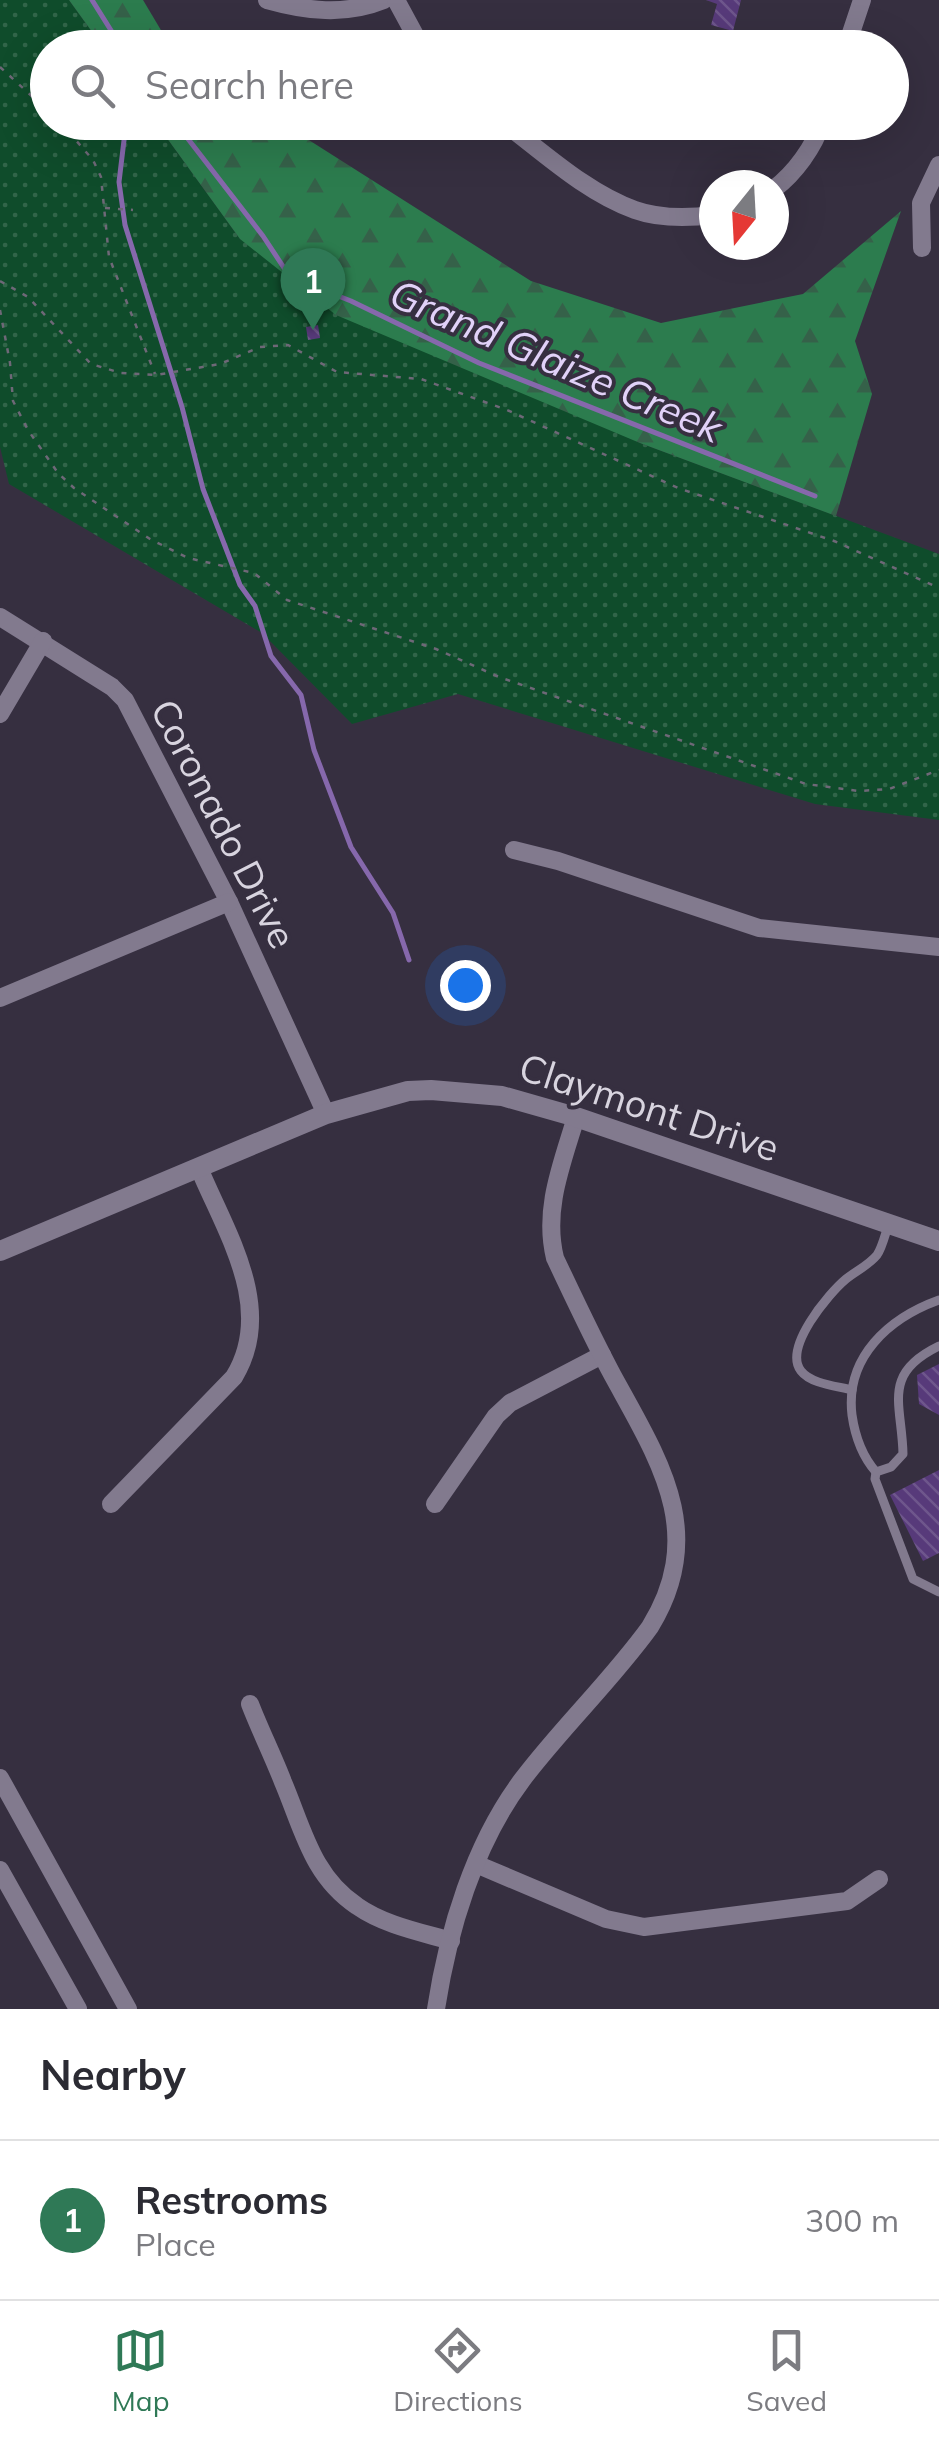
<!DOCTYPE html>
<html lang="en">
<head>
<meta charset="utf-8">
<style>
	body { margin:0; font-family:Mulish,sans-serif; background:#f7f7f7; color:#2b2b33 }
	.compass { position:absolute; left:699px; top:170px; width:90px; height:90px; border-radius:50%; background:#fff; box-shadow:0 10px 40px #0002; rotate:198deg }
	.you { position:absolute; left:465px; top:985px; width:35px; height:35px; margin:-25px; border:8px solid #fff; border-radius:50%; background:#1a73e8; box-shadow:0 0 0 15px #1a73e833 }
	.badge { display:grid; place-items:center; width:65px; height:65px; border-radius:50%; background:#2f7956; color:#fff; font-size:32px; font-weight:700 }
	.pin { position:absolute; translate:-50% -82px; filter:drop-shadow(0 2px 5px #0008) }
	.pin::after { content:''; position:absolute; top:52px; width:35px; height:30px; background:inherit; clip-path:polygon(0 0,100% 0,50% 100%) }
	.list { margin:0; padding:0; list-style:none }
	h2 { display:flex; justify-content:space-between; align-items:center; height:130px; margin:0; padding:0 40px; font-size:42px }
	h2 small { font-size:32px; font-weight:400; color:#7c7c81 }
	.list li { display:grid; grid-template-columns:65px 1fr auto; gap:30px; align-items:center; box-sizing:border-box; height:160px; padding:0 40px; border-top:2px solid #e1e1e2 }
	.list b { display:block; font-size:38px; white-space:nowrap }
	.list p { margin:0; font-size:32px; white-space:nowrap; color:#7c7c81 }
	.list em { font-size:32px; font-style:normal; color:#7c7c81 }
	.icon { flex:none; width:55px; height:55px; fill:none; stroke:currentColor; stroke-width:2; stroke-linecap:round; stroke-linejoin:round }
	.map { position:relative; flex:none; width:939px; height:2009px; overflow:hidden }
	.search { position:absolute; background:#fff; box-shadow:0 10px 40px #0002; left:30px; right:30px; top:30px; height:110px; display:flex; align-items:center; gap:25px; box-sizing:border-box; padding:0 35px; border-radius:55px; color:#7c7c81; font-size:38px }
	.sheet { height:290px; background:#fff }
	nav { display:flex; justify-content:space-around; align-items:center; box-sizing:border-box; height:140px; border-top:2px solid #e1e1e2; background:#fff; font-size:28px; color:#7c7c81 }
	nav a { display:grid; justify-items:center; gap:5px }
	nav .on { color:#2f7956 }
	.map>svg:first-child { display:block }
</style>
</head>
<body>
<div class="map">
<svg width="939" height="2009" viewBox="0 0 939 2009">
	<defs>
		<pattern id="grass-dots" width="8" height="8" patternUnits="userSpaceOnUse" patternTransform="scale(2.5)"><rect width="8" height="8" fill="#0f4c2b"/><path d="M2 2h.1M6 6h.1" fill="none" stroke="#316549" stroke-width="1.8" stroke-linecap="round"/></pattern>
		<pattern id="forest-firs" width="22" height="20" patternUnits="userSpaceOnUse" patternTransform="scale(2.5)"><rect width="22" height="20" fill="#2c7c4e"/><path d="M5 1l3.5 6h-7zM16 11l3.5 6h-7z" fill="#356149"/></pattern>
		<pattern id="building-back-hatch" width="6" height="6" patternUnits="userSpaceOnUse" patternTransform="scale(2.5)"><rect width="6" height="6" fill="#573a7a"/><path d="M-1 5l2 2M0 0l6 6M5-1l2 2" fill="none" stroke="#6e568c"/></pattern>
	</defs>
	<rect width="100%" height="100%" fill="#362f40"/>
	<polygon fill="url(#grass-dots)" points="0,0 69,0 103,47 48,48 48,122 156,123 240,239 640,443 939,554 939,820 815,804 458,694 352,724 262,633 9,484 0,447"/>
	<g fill="url(#forest-firs)">
		<polygon points="69,0 143,0 171,47 103,47"/>
		<polygon points="156,123 282,123 531,281 661,323 803,294 901,211 855,341 872,394 836,516 640,443 336,315 240,239"/>
	</g>
	<g fill="none" stroke-linecap="round" stroke-linejoin="round">
		<g stroke="#8668ac" stroke-width="5">
			<polyline points="92,0 122,48"/>
			<polyline points="141,122 125,132 119,182 125,225 182,407 203,489 240,585 255,606 271,656 301,695 314,750 351,847 393,913 409,960"/>
			<polyline points="175,122 263,236 290,277 351,301 479,363 815,496"/>
		</g>
	</g>
	<g fill="url(#building-back-hatch)">
		<polygon points="706,0 741,0 733,31 711,25 717,4"/>
		<polygon points="318,325 320,338 308,340 306,327"/>
		<polygon points="939,1364 939,1415 919,1404 917,1375"/>
		<polygon points="939,1470 939,1553 923,1561 890,1495"/>
	</g>
	<g fill="none" stroke-linecap="round" stroke-linejoin="round">
		<g stroke="#6e6877" stroke-width="2.5" stroke-dasharray="5 8" stroke-linecap="butt">
			<polyline points="0,67 48,111"/>
			<polyline points="60,122 93,160 101,177 109,257 155,374"/>
			<polyline points="105,208 133,210"/>
			<polyline points="0,281 28,297 91,364 121,373 156,375 220,364 260,347 288,345 337,372 421,379 507,410 678,488 834,541 939,588"/>
			<polyline points="0,310 10,363 13,401 28,430 58,473 74,488 150,539 188,558 254,573 287,600 436,649 499,677 806,784 859,791 889,789 939,770"/>
		</g>
		<g stroke="#827a8e" stroke-width="9">
			<path d="M939 1346C881 1374 902 1404 903 1454L891 1467 876 1472 875 1479 913 1579 939 1592"/>
			<path d="M852 1390C837 1386 811 1384 801 1371 783 1348 828 1294 846 1279 856 1271 869 1265 877 1255 882 1248 885 1235 888 1226"/>
			<path d="M876 1472C862 1456 855 1436 852 1415 845 1357 889 1318 939 1300"/>
		</g>
		<g stroke="#827a8e" stroke-width="18">
			<path d="M267 0C306 11 345 16 384 0"/>
			<polyline points="396,0 422,48"/>
			<polyline points="846,48 862,0"/>
			<path d="M503 122C544 153 587 193 635 210 660 219 689 218 714 215"/>
			<path d="M774 189C795 173 814 147 822 122"/>
			<polyline points="922,248 921,203 939,165"/>
			<polyline points="0,617 112,687 125,700 229,902 326,1114"/>
			<polyline points="0,714 43,641"/>
			<polyline points="514,850 558,861 759,928 939,947"/>
			<polyline points="0,998 229,902"/>
			<path d="M111 1504 234 1377C276 1308 226 1233 199 1168"/>
			<polyline points="435,1504 496,1416 510,1403 602,1355"/>
			<path d="M250 1704C260 1730 273 1756 283 1782 303 1829 312 1876 357 1906 384 1925 420 1932 451 1941"/>
			<polyline points="0,1778 128,2009"/>
			<polyline points="476,1864 606,1919 644,1927 847,1901 879,1879"/>
			<polyline points="0,1870 78,2009"/>
			<path d="M436 2009C448 1931 474 1844 522 1780 562 1727 611 1681 650 1627 708 1533 659 1460 613 1376 592 1337 574 1298 555 1258 543 1209 562 1164 576 1117"/>
		</g>
		<polyline stroke="#827a8e" stroke-width="20" points="0,1251 326,1114 408,1091 431,1090 502,1096 576,1117 939,1241"/>
	</g>
	<g text-anchor="middle" stroke-width="8" stroke-linejoin="round" paint-order="stroke">
		<g font-size="38" fill="#d8d4df" stroke="#362f40">
			<text transform="translate(223 824) rotate(63)" y="13">Coronado Drive</text>
			<text transform="translate(649 1108) rotate(18)" y="13">Claymont Drive</text>
		</g>
		<g font-size="40" font-style="italic" fill="#e1d1f8" stroke="#362f40">
			<text transform="translate(556 361) rotate(23)" y="14">Grand Glaize Creek</text>
		</g>
	</g>
</svg>
<svg class="compass" viewBox="-18 -18 36 36"><path d="M0-13l5 13h-10z" fill="#e53935"/><path d="M0 13l5-13h-10z" fill="#7c7c81"/></svg>
<div class="you"></div>
<div class="pin badge" style="left:313px;top:330px">1</div>
<div class="search"><svg class="icon" aria-label="search" viewBox="0 0 24 24"><circle cx="10" cy="10" r="6"/><path d="M15 15l6 6"/></svg>Search here</div>
</div>
<section class="sheet">
<h2>Nearby<small></small></h2>
<ul class="list">
<li><span class="badge">1</span><div><b>Restrooms</b><p>Place</p></div><em>300 m</em></li>
</ul>
</section>
<nav>
<a class="on"><svg class="icon" aria-label="map" viewBox="0 0 24 24"><path d="M3 6l6-2 6 2 6-2v14l-6 2-6-2-6 2zM9 4v14M15 6v14"/></svg>Map</a>
<a><svg class="icon" aria-label="directions" viewBox="0 0 24 24"><path d="M12 3l9 9-9 9-9-9zM9 14v-3h6M13 9l2 2-2 2"/></svg>Directions</a>
<a><svg class="icon" aria-label="saved" viewBox="0 0 24 24"><path d="M7 4h10v16l-5-4-5 4z"/></svg>Saved</a>
</nav>
</body>
</html>
